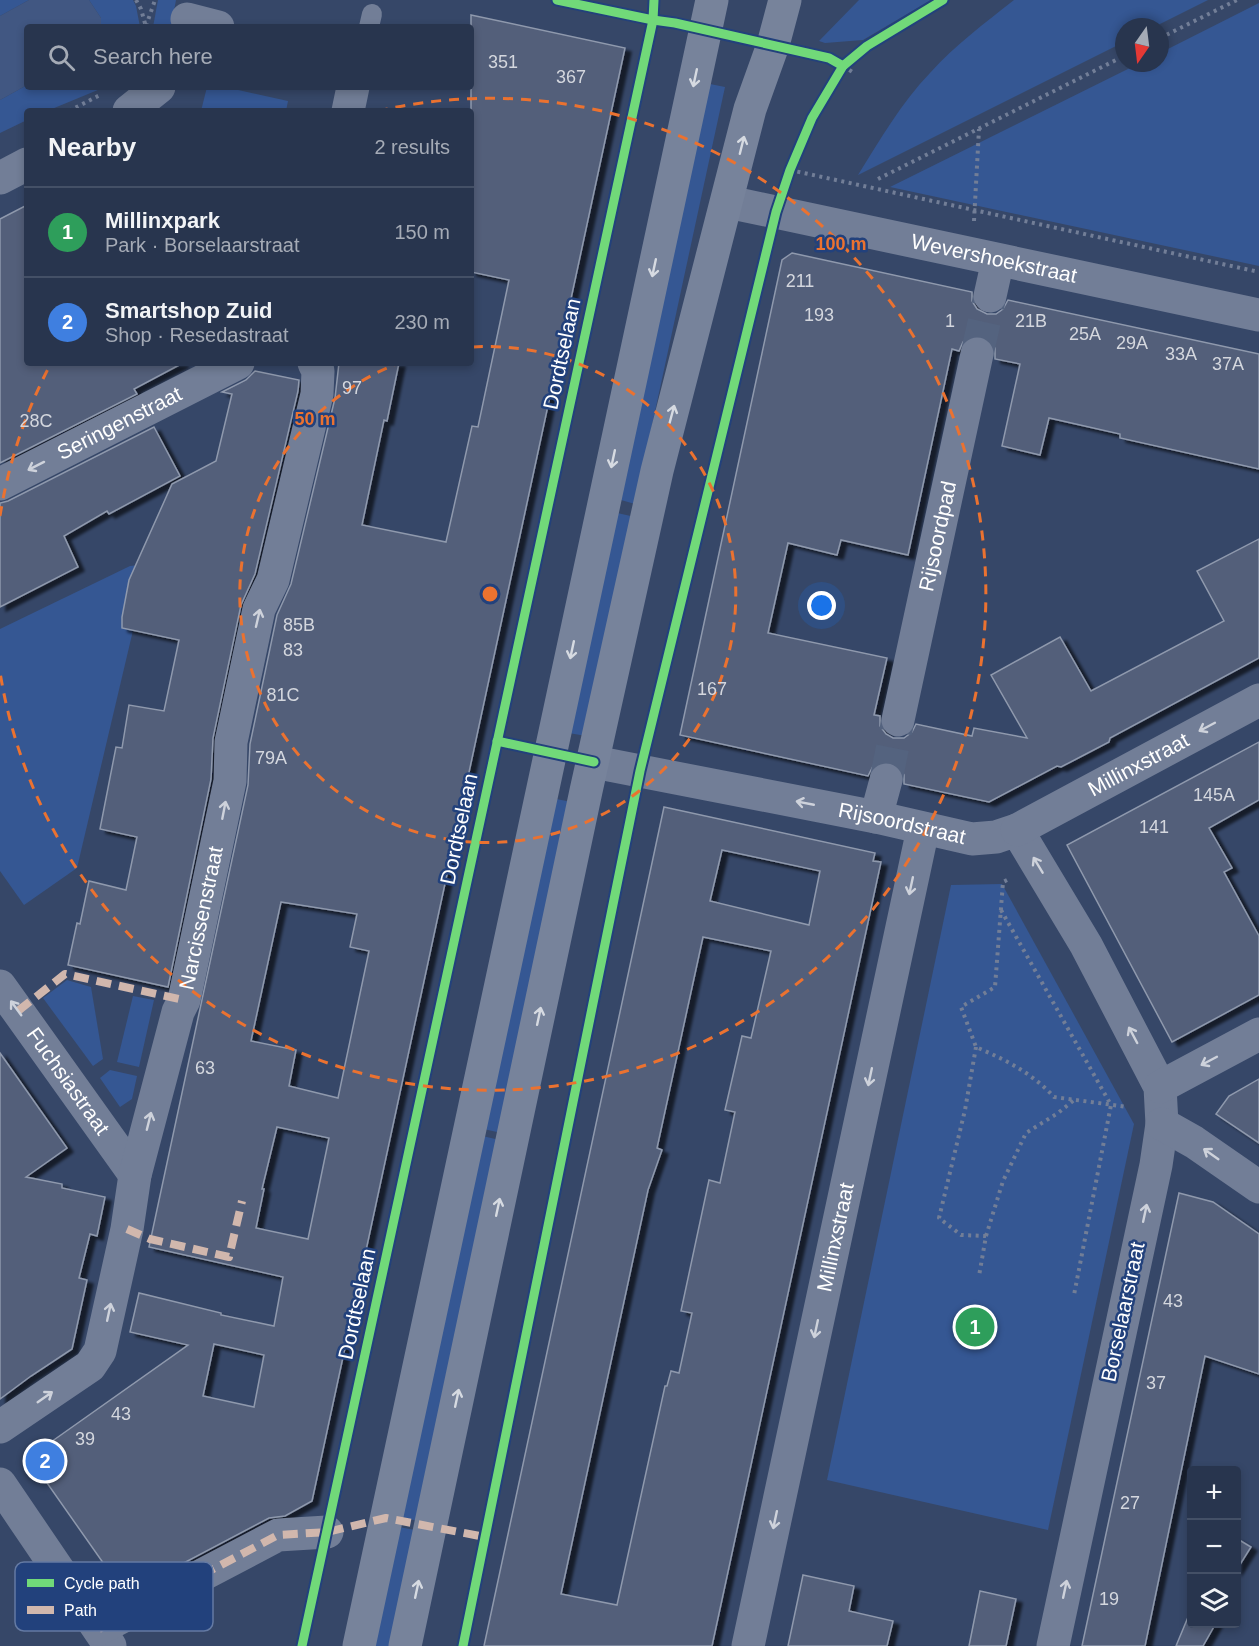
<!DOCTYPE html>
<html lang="en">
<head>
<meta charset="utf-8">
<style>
	body { margin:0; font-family:Helvetica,sans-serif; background:#344058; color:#f1f3f6 }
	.controls { position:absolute; right:18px; bottom:18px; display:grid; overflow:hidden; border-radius:6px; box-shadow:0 3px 9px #0003 }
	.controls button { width:54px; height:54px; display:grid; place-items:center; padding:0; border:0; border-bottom:2px solid #445066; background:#28354e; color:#f1f3f6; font:30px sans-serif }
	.compass { position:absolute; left:1115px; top:18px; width:54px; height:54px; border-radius:50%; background:#28354e; box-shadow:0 3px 9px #0003; rotate:194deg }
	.you { position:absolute; left:822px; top:606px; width:21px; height:21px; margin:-15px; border:4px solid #fff; border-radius:50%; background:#1a73e8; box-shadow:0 0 0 9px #1a73e833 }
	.badge { display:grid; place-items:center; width:39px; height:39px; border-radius:50%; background:#8c9099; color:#fff; font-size:20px; font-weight:700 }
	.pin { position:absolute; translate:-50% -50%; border:3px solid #fff; box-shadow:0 2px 6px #0006 }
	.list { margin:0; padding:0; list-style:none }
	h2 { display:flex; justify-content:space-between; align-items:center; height:78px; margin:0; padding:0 24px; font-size:26px }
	h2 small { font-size:20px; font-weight:400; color:#a5abb6 }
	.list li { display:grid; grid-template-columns:39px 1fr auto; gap:18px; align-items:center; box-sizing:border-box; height:90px; padding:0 24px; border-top:2px solid #445066 }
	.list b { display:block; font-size:22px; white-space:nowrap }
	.list p { margin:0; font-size:20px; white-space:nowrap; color:#a5abb6 }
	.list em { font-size:20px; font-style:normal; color:#a5abb6 }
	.icon { flex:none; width:33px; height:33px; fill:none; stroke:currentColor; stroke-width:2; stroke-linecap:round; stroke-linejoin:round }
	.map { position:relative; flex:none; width:1259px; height:1646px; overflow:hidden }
	.search { position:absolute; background:#28354e; box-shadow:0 3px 9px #0003; left:24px; top:24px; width:450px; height:66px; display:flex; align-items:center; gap:15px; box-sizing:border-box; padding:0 21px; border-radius:6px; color:#a5abb6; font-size:22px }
	.panel { position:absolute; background:#28354e; box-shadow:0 3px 9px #0003; left:24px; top:108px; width:450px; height:258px; border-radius:6px }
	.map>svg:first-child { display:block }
</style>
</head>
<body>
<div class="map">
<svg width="1259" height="1646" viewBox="0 0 1259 1646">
	<defs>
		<filter id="shadow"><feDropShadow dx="6" dy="4" stdDeviation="1.5" flood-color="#0009"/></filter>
	</defs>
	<rect width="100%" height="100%" fill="#364768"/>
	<g fill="#355793">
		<polygon points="0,0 29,0 0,16"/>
		<polygon points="89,0 133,0 136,6 140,27 101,27 101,18"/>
		<polygon points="158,0 176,0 171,27 153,27"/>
		<polygon points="859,0 931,0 863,40 825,43 819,41"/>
		<path d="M1014 0H1208L1154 27H1124V42L858 175C880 140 901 103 930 73 955 45 985 23 1014 0Z"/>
		<polygon points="1259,3 1259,266 890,187 1140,63 1160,63 1160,53"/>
		<polygon points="705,83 725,87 635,504 614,498"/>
		<polygon points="27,85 27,87 105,87 47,111 27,111 27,120 0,133 0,100"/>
		<polygon points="207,87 225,87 288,101 286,111 201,111"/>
		<polygon points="613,512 635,517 586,736 563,732"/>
		<polygon points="140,565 147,571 77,868 24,905 0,871 0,629 130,566"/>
		<polygon points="551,798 577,803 506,1134 479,1128"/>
		<polygon points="1002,884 1134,1124 1048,1530 827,1480 951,885"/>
		<polygon points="67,980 91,987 103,1059 93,1066 43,998"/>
		<polygon points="133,996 154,1000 139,1067 117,1062"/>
		<polygon points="110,1070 137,1076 132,1099 120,1107 100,1078"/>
		<polygon points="478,1135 504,1141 423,1522 396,1516"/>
		<polygon points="394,1526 420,1531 395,1646 368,1646"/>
	</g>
	<polygon fill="#415782" points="29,0 89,0 101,18 101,27 27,27 27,85 0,100 0,16"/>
	<g fill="#525f7a" stroke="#8f99ad" stroke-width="1.5" fill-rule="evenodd" filter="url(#shadow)">
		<path d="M471 15 625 48 312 1501 285 1516 269 1518 125 1594 33 1463 39 1459 34 1454 188 1345 130 1332 139 1293 221 1313V1315L274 1326 283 1277 149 1247 248 785 250 744 277 615 291 584 335 398 339 363H399L387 421 384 420 362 525 446 542 472 426 478 427 509 280 471 272ZM281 902 357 914 350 947 369 951 338 1098 289 1086 296 1050 251 1041ZM277 1127 329 1138 308 1239 256 1228 264 1189H262ZM214 1344 264 1355 254 1407 203 1396Z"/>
		<polygon points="27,205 27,363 183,363 134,389 137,394 0,463 0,219"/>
		<polygon points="792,253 972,292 972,301 977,309 987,314 996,314 1003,309 1008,300 1259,354 1259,469 1120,438 1120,434 1049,418 1040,455 1002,446 1020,364 995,359 995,348 989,340 980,336 971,336 963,342 959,351 952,349 908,555 841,540 837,555 788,543 768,633 887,658 874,715 880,716 880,726 886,734 893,738 904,738 912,732 916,724 972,736 974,728 1027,738 991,675 1060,637 1091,691 1224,621 1197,571 1259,539 1259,658 1110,738 1109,742 1084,755 1061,767 1057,766 989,802 904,784 904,775 900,767 890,762 882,762 873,766 868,776 680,735 782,260"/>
		<polygon points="255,371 299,380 298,391 255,574 241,605 213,738 211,779 168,987 68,965 77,923 80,924 89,881 126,890 137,837 100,829 116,747 122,748 129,705 164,711 179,640 122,628 122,617 129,580 172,484 216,461 232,394 222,392 246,380"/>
		<polygon points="154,427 180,476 109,514 107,511 64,536 78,567 0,607 0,503 8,501"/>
		<polygon points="1259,742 1259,800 1209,828 1232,868 1224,872 1259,936 1259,995 1172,1042 1067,845"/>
		<path d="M664 807 875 853 873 861 881 862 853 992 712 1646H484ZM722 850 820 871 809 925 710 901ZM703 937 771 951 751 1038 742 1036 725 1110 735 1112 720 1183 709 1180 681 1311 692 1313 679 1373 671 1371 667 1386H665L617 1605 561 1594 648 1190 662 1150 657 1148Z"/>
		<polygon points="0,1053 67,1148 26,1177 62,1184 62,1188 105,1197 97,1236 90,1234 79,1278 87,1280 72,1349 31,1376 0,1399"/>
		<polygon points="1259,1079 1259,1143 1216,1114 1229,1096"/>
		<polygon points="1179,1193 1213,1202 1259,1234 1259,1374 1205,1356 1145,1646 1082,1646"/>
		<polygon points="1236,1538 1251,1547 1236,1571"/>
		<polygon points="803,1575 854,1586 849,1611 893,1621 887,1646 788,1646"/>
		<polygon points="980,1591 1016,1599 1006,1646 969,1646"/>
		<polygon points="1191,1610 1191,1623 1216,1623 1203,1646 1176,1646"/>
	</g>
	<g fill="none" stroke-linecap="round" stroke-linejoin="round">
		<g stroke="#54637f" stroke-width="33" stroke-dasharray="33 16" stroke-linecap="butt">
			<polyline points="977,354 990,296"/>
			<polyline points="886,780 898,720"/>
		</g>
		<g stroke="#727e97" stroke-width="4" stroke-dasharray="3 4.5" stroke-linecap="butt">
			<polyline points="136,0 141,9 146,27"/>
			<polyline points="146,26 155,0"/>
			<polyline points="1160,38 1237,0"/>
			<polyline points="843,66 854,73"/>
			<polyline points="69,111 100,95"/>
			<polyline points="790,170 1259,272"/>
			<polyline points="878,179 1124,56"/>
			<polyline points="974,221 979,129"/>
			<path d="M1007 880 1003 882 995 987 961 1007 976 1047C1006 1060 1032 1073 1054 1097L1128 1107"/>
			<polyline points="1001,910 1111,1105 1074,1295"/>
			<polyline points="976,1047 965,1110 939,1218 961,1235 986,1236 979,1276"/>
			<polyline points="986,1236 1003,1181 1026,1133 1058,1113 1074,1100"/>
		</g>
		<polyline stroke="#727e97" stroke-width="20" points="369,27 372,14"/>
		<g stroke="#727e97" stroke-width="33">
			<polyline points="187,19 218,27"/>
			<polyline points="129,111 159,87"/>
			<polyline points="348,111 353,87"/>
			<polyline points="0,178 27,164"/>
			<path id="s1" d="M728 202 1259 315"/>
			<polyline points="990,296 998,260"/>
			<path id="s2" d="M0 484 238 363"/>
			<path id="s3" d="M898 720 977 354"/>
			<path id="s4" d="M594 762 876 817 972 839 996 837 1017 830 1086 945 1160 1087 1162 1124 1156 1165 1053 1646"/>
			<polyline points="876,817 886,780"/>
			<path id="s5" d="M1017 830 1259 700"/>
			<path id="s6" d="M0 986 135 1175"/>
			<polyline points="1160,1087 1259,1034"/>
			<polyline points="1162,1124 1194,1142 1259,1187"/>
			<path id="s7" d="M0 1427 90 1366 100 1351 127 1229 135 1175 178 1012 184 1000 230 781 231 742 259 609 273 580 317 394 318 371 314 363"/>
			<polyline points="0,1484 110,1646"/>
			<polyline points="99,1629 278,1535 327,1532"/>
			<path id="s8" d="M748 1646 923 829"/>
		</g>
		<g stroke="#77839b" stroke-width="33">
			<polyline points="359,1646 712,0"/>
			<polyline points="405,1646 586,791 657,471 750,109 773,45 785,0"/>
		</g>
		<g stroke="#d1b7ad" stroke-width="8" stroke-dasharray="15 8" stroke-linecap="butt">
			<polyline points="18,1011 65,974 184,1000"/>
			<polyline points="127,1229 150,1239 229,1257 242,1201"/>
			<polyline points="99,1629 278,1535 327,1532 386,1518 485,1537"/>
		</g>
		<defs>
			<g id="cycleway">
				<polyline points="557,0 653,20 675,23 829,58 843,66"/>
				<polyline points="497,741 594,762"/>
				<polyline points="302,1646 653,20 654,0"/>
				<polyline points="463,1646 640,771 776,212 790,170 812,118 843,66 867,46 943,0"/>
			</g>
		</defs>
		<use href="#cycleway" stroke="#22417c" stroke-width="13"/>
		<use href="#cycleway" stroke="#71d979" stroke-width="9"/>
	</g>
	<defs><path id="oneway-shaft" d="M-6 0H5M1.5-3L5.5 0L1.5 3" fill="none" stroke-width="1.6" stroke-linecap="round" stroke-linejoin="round" transform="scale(1.5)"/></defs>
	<g stroke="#d6dae1">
		<use href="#oneway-shaft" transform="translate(695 78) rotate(102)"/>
		<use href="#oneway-shaft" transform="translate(742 145) rotate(-76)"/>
		<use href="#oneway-shaft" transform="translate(654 268) rotate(102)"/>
		<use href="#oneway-shaft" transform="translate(672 414) rotate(-75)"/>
		<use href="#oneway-shaft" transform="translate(613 459) rotate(102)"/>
		<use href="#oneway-shaft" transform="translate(572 650) rotate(102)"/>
		<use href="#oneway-shaft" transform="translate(539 1016) rotate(-78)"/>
		<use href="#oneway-shaft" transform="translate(498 1207) rotate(-78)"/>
		<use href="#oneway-shaft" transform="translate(457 1398) rotate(-78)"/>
		<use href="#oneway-shaft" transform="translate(417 1589) rotate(-78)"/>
	</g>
	<g stroke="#ced2db">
		<use href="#oneway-shaft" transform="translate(36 466) rotate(153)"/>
		<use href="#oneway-shaft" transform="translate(258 618) rotate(-77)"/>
		<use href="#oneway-shaft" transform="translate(1207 727) rotate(152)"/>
		<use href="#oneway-shaft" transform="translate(805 803) rotate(-169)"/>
		<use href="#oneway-shaft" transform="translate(224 810) rotate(-79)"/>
		<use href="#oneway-shaft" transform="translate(1038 865) rotate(-121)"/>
		<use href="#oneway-shaft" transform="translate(911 886) rotate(102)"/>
		<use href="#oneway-shaft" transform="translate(16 1008) rotate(-126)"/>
		<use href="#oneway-shaft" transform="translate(1133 1035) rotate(-118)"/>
		<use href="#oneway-shaft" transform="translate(1209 1061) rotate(152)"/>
		<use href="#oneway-shaft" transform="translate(870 1077) rotate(102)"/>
		<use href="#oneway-shaft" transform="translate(149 1121) rotate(-76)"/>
		<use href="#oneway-shaft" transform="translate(1211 1154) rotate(-145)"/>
		<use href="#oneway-shaft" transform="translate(1145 1213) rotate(-78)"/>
		<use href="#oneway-shaft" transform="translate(109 1312) rotate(-78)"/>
		<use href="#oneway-shaft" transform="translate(816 1329) rotate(102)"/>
		<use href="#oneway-shaft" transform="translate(45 1397) rotate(-35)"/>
		<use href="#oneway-shaft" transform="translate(775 1520) rotate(102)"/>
		<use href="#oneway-shaft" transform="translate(1065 1589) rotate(-78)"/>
	</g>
	<g fill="none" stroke="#eb7230" stroke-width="3" stroke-dasharray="10 8">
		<path d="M473 347A248 248 0 1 1 399 363"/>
		<path d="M0 516A496 496 0 0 1 50 365M378 111A496 496 0 1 1 0 672"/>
	</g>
	<g text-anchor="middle" stroke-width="5" stroke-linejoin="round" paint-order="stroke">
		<g font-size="18" fill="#d4d7de">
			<text x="503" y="68">351</text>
			<text x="571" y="83">367</text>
			<text x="800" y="287">211</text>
			<text x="819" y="321">193</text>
			<text x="950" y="327">1</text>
			<text x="1031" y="327">21B</text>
			<text x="1085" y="340">25A</text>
			<text x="1132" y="349">29A</text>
			<text x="1181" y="360">33A</text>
			<text x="1228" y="370">37A</text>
			<text x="352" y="394">97</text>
			<text x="36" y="427">28C</text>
			<text x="299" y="631">85B</text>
			<text x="293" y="656">83</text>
			<text x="712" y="695">167</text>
			<text x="283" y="701">81C</text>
			<text x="271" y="764">79A</text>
			<text x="1214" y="801">145A</text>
			<text x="1154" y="833">141</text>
			<text x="205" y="1074">63</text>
			<text x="1173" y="1307">43</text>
			<text x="1156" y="1389">37</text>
			<text x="121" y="1420">43</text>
			<text x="85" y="1445">39</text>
			<text x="1130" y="1509">27</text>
			<text x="1109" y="1605">19</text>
		</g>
		<g font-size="21" fill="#fff" stroke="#22417c">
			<text dy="7" stroke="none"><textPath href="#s1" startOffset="272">Wevershoekstraat</textPath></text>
			<text transform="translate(562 354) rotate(-78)" y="7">Dordtselaan</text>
			<text dy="7" stroke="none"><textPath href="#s2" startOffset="134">Seringenstraat</textPath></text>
			<text dy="7" stroke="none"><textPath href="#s3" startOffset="188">Rijsoordpad</textPath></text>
			<text dy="7" stroke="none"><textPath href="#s5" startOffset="138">Millinxstraat</textPath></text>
			<text dy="7" stroke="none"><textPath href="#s4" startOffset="314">Rijsoordstraat</textPath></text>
			<text transform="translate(459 829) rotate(-78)" y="7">Dordtselaan</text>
			<text dy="7" stroke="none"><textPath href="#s7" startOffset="572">Narcissenstraat</textPath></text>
			<text dy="7" stroke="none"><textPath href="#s6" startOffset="117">Fuchsiastraat</textPath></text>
			<text dy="7" stroke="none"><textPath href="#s8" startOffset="418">Millinxstraat</textPath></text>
			<text transform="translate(357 1304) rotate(-78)" y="7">Dordtselaan</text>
			<text transform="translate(1123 1312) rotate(-78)" y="7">Borselaarstraat</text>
		</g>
	</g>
	<rect x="15" y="1562" width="198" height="69" rx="9" fill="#22417c" stroke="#647aa3" stroke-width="1.5"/>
	<rect x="27" y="1579" width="27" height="8" fill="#71d979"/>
	<rect x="27" y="1606" width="27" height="8" fill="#d1b7ad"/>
	<g font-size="16" fill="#fff">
		<text x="64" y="1589">Cycle path</text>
		<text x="64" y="1616">Path</text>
	</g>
	<circle cx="490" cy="594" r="9" fill="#eb7230" stroke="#22417c" stroke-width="3"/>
	<g font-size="18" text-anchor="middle" font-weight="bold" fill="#eb7230" stroke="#22417c" stroke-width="5" stroke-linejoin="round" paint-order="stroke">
		<text x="841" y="250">100 m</text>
		<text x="315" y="425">50 m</text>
	</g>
</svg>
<div class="controls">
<button>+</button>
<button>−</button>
<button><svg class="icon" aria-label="layers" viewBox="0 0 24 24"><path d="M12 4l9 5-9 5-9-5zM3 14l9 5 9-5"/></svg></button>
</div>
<svg class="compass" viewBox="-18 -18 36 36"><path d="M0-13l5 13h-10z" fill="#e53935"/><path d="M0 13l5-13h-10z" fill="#a5abb6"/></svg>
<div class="you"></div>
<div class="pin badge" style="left:975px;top:1327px;background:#2e9e5b">1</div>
<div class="pin badge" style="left:45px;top:1461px;background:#3f7fe0">2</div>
<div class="search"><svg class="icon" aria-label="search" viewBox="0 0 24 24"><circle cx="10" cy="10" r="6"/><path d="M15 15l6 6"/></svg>Search here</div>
<section class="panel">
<h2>Nearby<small>2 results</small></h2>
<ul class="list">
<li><span class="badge" style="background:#2e9e5b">1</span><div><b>Millinxpark</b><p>Park · Borselaarstraat</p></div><em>150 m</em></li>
<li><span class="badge" style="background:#3f7fe0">2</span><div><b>Smartshop Zuid</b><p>Shop · Resedastraat</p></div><em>230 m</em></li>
</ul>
</section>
</div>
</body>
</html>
